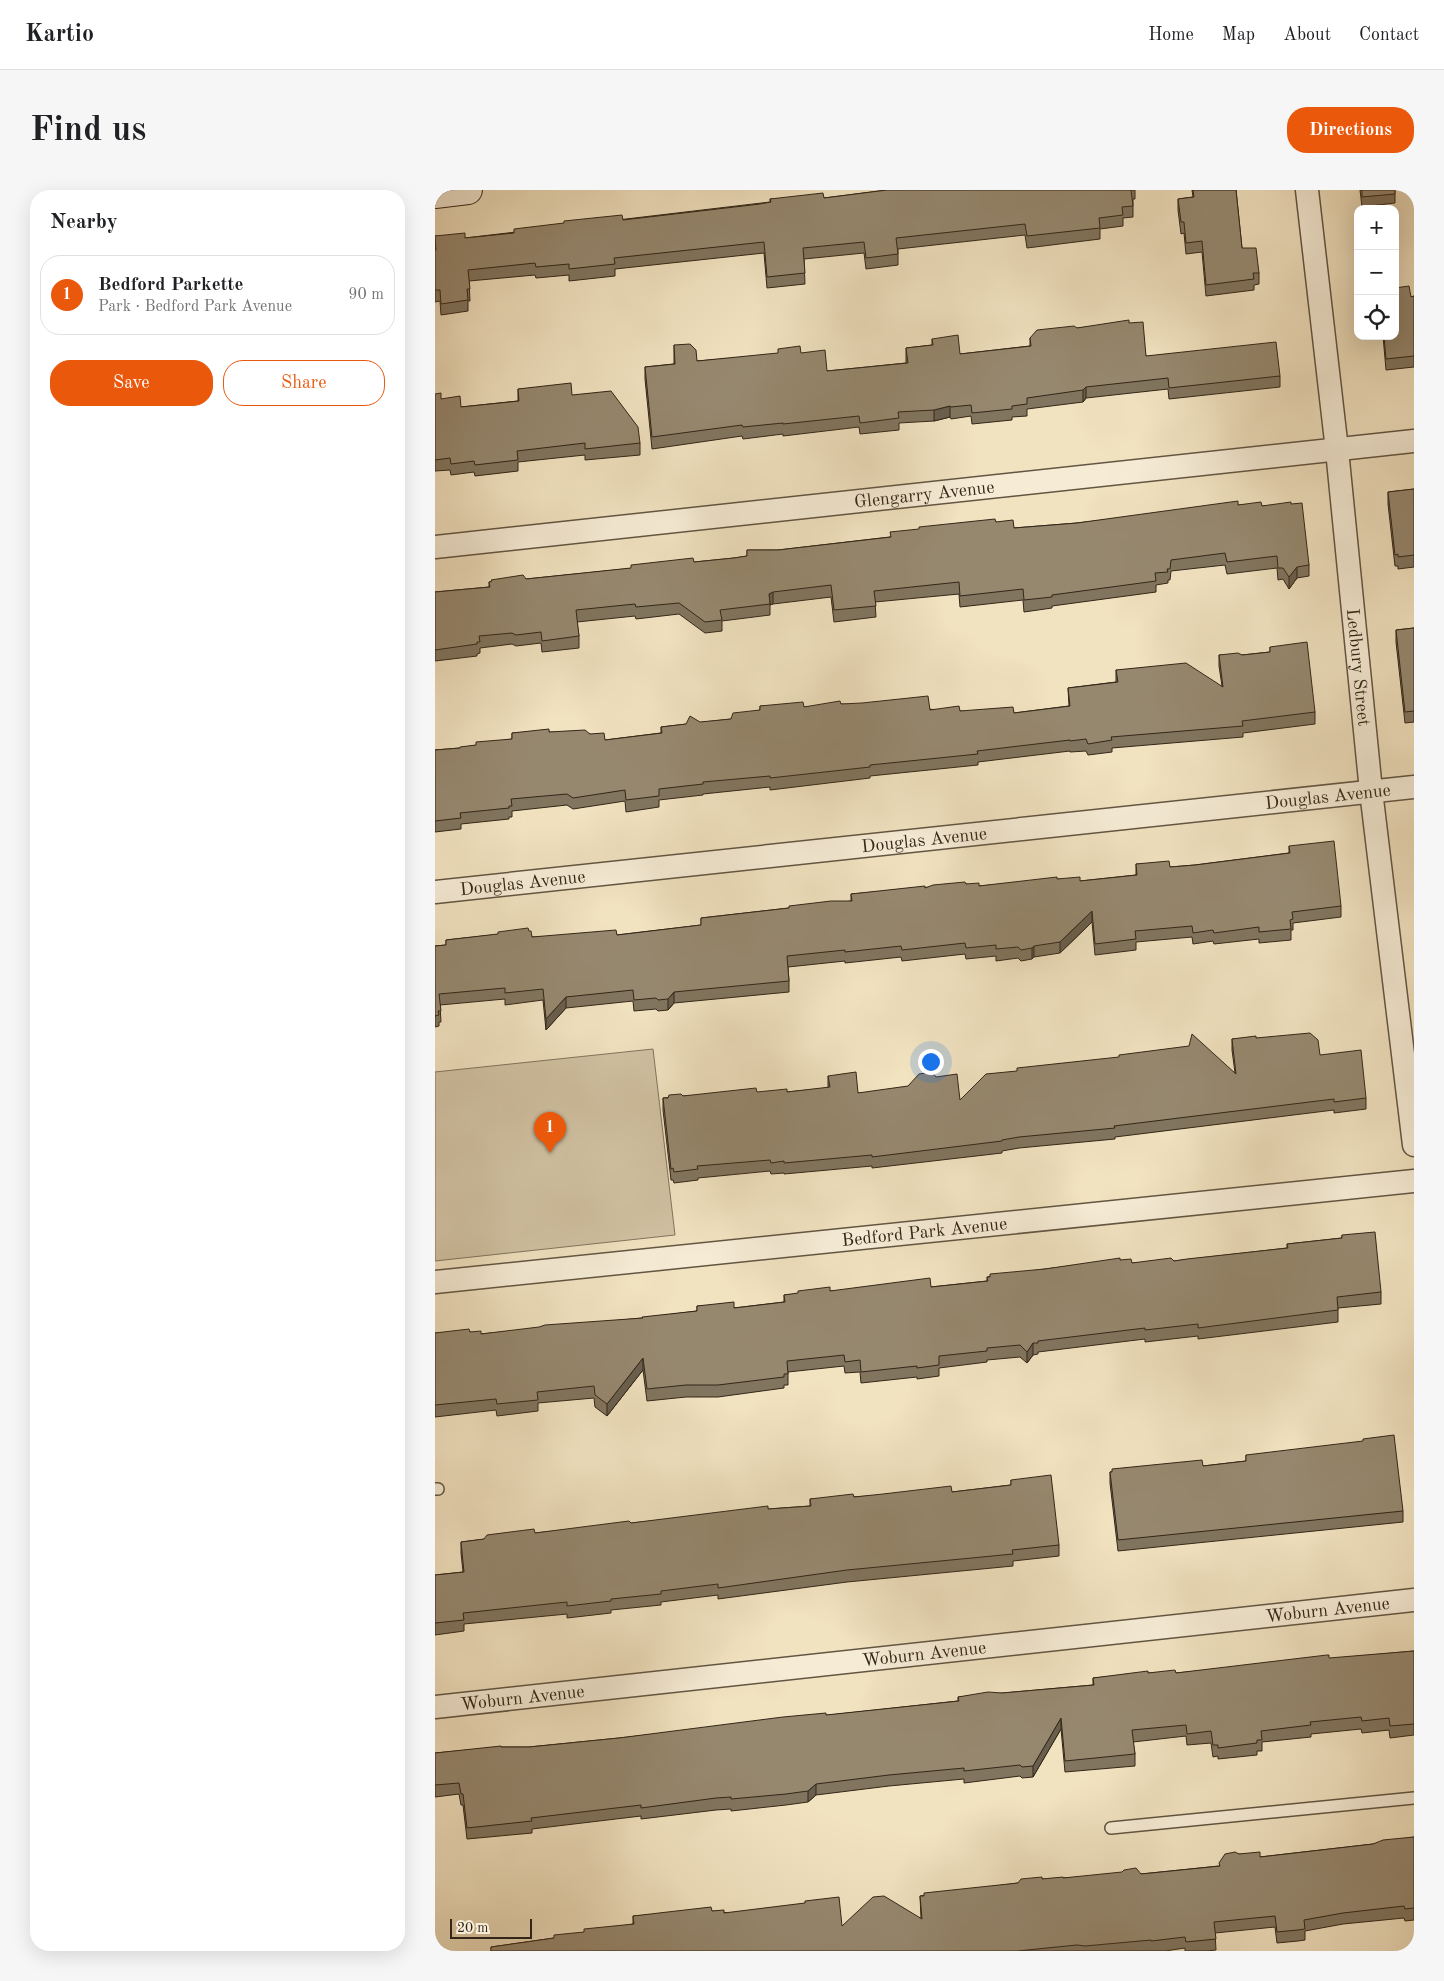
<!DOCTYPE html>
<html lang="en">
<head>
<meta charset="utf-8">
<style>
	body { margin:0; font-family:"Old Standard TT",serif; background:#f6f6f6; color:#202124 }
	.controls { position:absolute; right:15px; top:15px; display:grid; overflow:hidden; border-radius:10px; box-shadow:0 5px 20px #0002 }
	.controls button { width:45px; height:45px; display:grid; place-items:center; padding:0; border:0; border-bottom:1px solid #e0e0e0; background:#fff; color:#202124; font:25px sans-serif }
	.scale { position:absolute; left:15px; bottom:12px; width:82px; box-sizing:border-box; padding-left:5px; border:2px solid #332618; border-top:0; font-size:14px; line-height:18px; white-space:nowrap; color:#332618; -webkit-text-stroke:4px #f6ecd6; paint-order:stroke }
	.you { position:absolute; left:495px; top:871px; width:18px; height:18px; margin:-12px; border:4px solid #fff; border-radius:50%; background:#1a73e8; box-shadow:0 0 0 8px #1a73e833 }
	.badge { display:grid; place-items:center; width:32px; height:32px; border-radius:50%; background:#ea580c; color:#fff; font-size:16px; font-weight:700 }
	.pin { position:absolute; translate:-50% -41px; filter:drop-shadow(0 1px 2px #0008) }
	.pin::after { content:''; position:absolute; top:26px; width:18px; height:15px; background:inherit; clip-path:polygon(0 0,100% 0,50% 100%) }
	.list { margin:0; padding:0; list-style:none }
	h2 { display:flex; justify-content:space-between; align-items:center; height:65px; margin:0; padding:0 20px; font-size:21px }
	h2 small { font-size:16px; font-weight:400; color:#757577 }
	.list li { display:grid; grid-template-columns:32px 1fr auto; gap:15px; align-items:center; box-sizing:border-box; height:80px; margin:0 10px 10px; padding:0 10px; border:1px solid #e0e0e0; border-radius:20px }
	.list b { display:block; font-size:19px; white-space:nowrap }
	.list p { margin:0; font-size:16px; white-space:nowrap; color:#757577 }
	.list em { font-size:16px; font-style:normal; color:#757577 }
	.actions { display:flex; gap:10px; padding:15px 20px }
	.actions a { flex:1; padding:11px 0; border:1px solid #ea580c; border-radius:20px; text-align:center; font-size:18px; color:#ea580c }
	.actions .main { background:#ea580c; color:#fff }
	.icon { flex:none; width:28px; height:28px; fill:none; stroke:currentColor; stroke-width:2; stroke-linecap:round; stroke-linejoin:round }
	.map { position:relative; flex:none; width:979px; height:1761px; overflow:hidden; border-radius:20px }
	header { display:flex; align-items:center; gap:30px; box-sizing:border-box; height:70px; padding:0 25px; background:#fff; border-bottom:1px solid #e0e0e0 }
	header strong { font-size:24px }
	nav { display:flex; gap:28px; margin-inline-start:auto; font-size:18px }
	.intro { display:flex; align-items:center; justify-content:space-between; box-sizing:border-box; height:120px; padding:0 30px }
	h1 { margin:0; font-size:35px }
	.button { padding:12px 22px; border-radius:20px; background:#ea580c; color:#fff; font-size:18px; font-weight:700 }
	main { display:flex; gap:30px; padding:0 30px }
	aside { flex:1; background:#fff; border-radius:20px; box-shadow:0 5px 20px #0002 }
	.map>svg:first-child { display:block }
</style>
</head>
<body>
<header>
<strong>Kartio</strong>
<nav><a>Home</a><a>Map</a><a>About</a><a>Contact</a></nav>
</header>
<div class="intro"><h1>Find us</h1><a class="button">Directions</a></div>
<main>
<aside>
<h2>Nearby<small></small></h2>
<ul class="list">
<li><span class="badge">1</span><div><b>Bedford Parkette</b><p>Park · Bedford Park Avenue</p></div><em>90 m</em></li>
</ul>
<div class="actions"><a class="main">Save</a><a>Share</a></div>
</aside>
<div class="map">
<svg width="979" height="1761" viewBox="0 0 979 1761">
	<rect width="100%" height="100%" fill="#f1e2c0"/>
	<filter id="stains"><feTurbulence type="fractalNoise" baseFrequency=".004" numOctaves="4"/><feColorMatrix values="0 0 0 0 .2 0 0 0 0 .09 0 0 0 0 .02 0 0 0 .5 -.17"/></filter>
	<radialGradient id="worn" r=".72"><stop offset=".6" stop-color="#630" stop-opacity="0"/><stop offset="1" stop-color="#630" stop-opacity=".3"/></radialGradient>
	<polygon fill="#d1c2a3" stroke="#82745e" points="218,859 240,1045 0,1071 0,882"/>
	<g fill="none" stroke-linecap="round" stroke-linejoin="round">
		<defs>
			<g id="lane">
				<polyline points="0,1299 3,1299"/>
				<polyline points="676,1638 979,1608"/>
			</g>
			<g id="street">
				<path id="s1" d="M872 0 902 260 936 601 979 955"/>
				<path id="s2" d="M0 357 979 251"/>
				<path id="s3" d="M0 702 979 597"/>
				<path id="s4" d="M0 1092 979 991"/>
				<path id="s5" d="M0 1517 979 1410"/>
			</g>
			<polyline id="secondary" points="0,4 33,0"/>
		</defs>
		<use href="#lane" stroke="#625542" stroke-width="14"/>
		<use href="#street" stroke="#625542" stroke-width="25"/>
		<use href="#secondary" stroke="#332618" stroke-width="30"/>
		<use href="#lane" stroke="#f6ecd6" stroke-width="11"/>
		<use href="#street" stroke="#f6ecd6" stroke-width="22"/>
		<use href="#secondary" stroke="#f6ecd6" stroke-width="28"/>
	</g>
	<g fill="#81755f" stroke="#332618">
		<polygon points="452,0 700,0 700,9 698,9 698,27 688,28 688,36 665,39 665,49 592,58 590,45 463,59 463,75 431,79 429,63 369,69 370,94 332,98 329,63 180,79 180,86 134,91 134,85 101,88 100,85 34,91 35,111 33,111 33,121 6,125 5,111 0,112 0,46 30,48 335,12 335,9 389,8"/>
		<polygon points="757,0 801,0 807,58 824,83 824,94 819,95 819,100 771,106 767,62 751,64 749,43 746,44 743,20 743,9 758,7"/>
		<polygon points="925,0 960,0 960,13 927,17"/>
		<polygon points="979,106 979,177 951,180 948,146 960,146 976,107"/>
		<polygon points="694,133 711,166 845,186 845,197 734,209 733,199 651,208 648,212 592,219 592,226 577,227 577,230 537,234 536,226 516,229 515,227 499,231 464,233 464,240 425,244 424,237 348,246 348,244 308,249 307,246 217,259 210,189 210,177 239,174 239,155 262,171 366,163 392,181 471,173 471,158 497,155 497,149 525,164 595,156 595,148 642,138"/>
		<polygon points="83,199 137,205 205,253 205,265 150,270 150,265 83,272 83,281 40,286 39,282 16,285 15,280 0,281 0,204 6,209 26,217 83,211"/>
		<polygon points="979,299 979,377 963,379 963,376 960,376 953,314 953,302"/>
		<polygon points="856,314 874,375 874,386 862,388 854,399 848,389 843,390 842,378 792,384 790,375 736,381 735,390 733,390 733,393 721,395 721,402 617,416 617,418 589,422 588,410 525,417 524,404 440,412 441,427 399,432 396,407 338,414 335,415 335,425 287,431 287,441 270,443 244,424 201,429 200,426 142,432 144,446 144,458 107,462 106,453 81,456 77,454 45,458 45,463 42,464 42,466 0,471 0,402 54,397 54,392 91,389 299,368 312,366 312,360 343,360 455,347 561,332 579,338 642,333 803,315 827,316"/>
		<polygon points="979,438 979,532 970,533 961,452 961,440"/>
		<polygon points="835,457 880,522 880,534 808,543 808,547 677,558 677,562 653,565 651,561 635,562 635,561 543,572 543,575 435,586 435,588 335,600 335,597 268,604 268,605 224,610 224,617 191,622 190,611 138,619 132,615 77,621 77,627 74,627 74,629 26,634 26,639 0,642 0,560 25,558 77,549 77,543 114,542 155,544 170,550 226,543 226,537 296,529 325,520 325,516 369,517 406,514 525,521 579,523 634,516 633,498 681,492 681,480 787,496 784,476 784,465 807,465 835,462"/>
		<polygon points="854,656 906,716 906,727 858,733 858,740 856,740 856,750 824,753 824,749 779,754 778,751 758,754 757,747 701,752 701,760 660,765 657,732 625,763 599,767 597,769 586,771 583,768 561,771 561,766 531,769 530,764 467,771 466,767 410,773 410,771 353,777 354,791 354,802 239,813 233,820 223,821 221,819 199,821 198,811 131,818 111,840 108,810 70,815 70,809 5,815 6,832 4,832 4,836 0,837 0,756 11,755 11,750 94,741 97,747 182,745 266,735 266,728 416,711 416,704 531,694 544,696 622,689 645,691 701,685 701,674 735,677 760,675 854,663"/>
		<polygon points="821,848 885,865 931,908 931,919 899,923 899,920 680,947 680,949 584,958 567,961 567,963 437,978 437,976 349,984 349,983 336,984 335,981 263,988 263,990 239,993 238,990 236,990 228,920 228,908 248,906 352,902 393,898 393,886 423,903 525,910 800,883 797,860 797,849"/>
		<polygon points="907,1045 946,1102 946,1114 903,1118 903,1132 763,1149 763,1146 710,1152 710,1149 603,1162 603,1164 598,1165 592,1173 585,1167 552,1170 552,1172 504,1178 504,1186 482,1189 482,1187 426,1193 425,1182 410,1183 409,1176 353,1182 353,1195 349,1195 349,1198 283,1207 251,1207 212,1211 208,1180 172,1226 160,1217 159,1208 103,1213 103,1221 62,1226 61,1220 0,1227 0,1143 35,1142 46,1144 207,1128 262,1121 262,1116 299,1118 349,1112 349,1105 395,1101 496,1097 552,1091 552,1087 610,1079 685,1070 697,1073 739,1071 852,1058 852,1054 907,1048"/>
		<polygon points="811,1265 968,1321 968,1332 683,1361 675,1293 675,1282 768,1276 811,1271"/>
		<polygon points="576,1290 624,1355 624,1366 578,1371 578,1376 412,1392 283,1409 283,1405 226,1412 226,1415 176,1420 176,1423 132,1428 132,1424 29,1434 29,1441 0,1445 0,1385 28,1382 26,1363 26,1352 100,1343 333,1319 375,1316 375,1309 517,1302 576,1295"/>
		<polygon points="979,1461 979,1545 955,1548 954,1540 927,1543 926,1539 876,1544 876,1547 827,1552 827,1561 822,1561 822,1565 783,1569 783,1566 778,1567 776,1553 752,1555 751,1546 698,1552 700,1564 700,1576 630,1582 626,1539 598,1587 587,1588 585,1586 529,1593 529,1589 454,1596 381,1605 373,1612 351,1615 296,1621 296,1619 281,1620 206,1629 206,1626 97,1639 97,1643 32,1649 28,1615 26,1615 24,1604 0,1607 0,1563 66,1557 94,1557 184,1548 523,1511 523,1507 658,1495 658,1488 713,1483 741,1483"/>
		<polygon points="979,1647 979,1730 970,1731 969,1728 908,1734 870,1741 870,1750 863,1751 842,1753 840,1737 780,1743 781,1760 772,1761 750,1761 750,1758 730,1761 56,1761 56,1757 119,1748 198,1734 198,1726 277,1721 407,1736 486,1728 485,1706 583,1693 607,1689 706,1684 784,1676 804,1664 825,1667 938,1654"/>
	</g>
	<g fill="#695f4e" stroke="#332618">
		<polygon points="651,197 651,208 648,212 648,200"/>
		<polygon points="515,216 515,227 499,231 499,220"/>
		<polygon points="862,377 862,388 854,399 854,387"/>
		<polygon points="338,402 338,414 335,415 334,404"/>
		<polygon points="657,721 657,732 625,763 625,752"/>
		<polygon points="599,756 599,767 597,769 597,758"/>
		<polygon points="239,802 239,813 233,820 233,809"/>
		<polygon points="131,807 131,818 111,840 111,829"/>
		<polygon points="598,1153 598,1165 592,1173 592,1162"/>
		<polygon points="208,1168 208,1180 172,1226 172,1214"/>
		<polygon points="626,1528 626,1539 598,1587 598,1576"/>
		<polygon points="381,1594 381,1605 373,1612 373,1601"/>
	</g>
	<g fill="#96886f" stroke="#332618">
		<polygon points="452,0 696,0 698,16 687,17 688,25 664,28 665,38 592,46 590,34 461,48 463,64 431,68 429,52 368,58 370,83 332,87 329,52 179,68 180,74 134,79 134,74 101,77 100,73 33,80 35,99 32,99 33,110 6,114 5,100 0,100 0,60 1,60 0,46 30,43 30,48 79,43 79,39 129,33 129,31 187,25 188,30 325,14 336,12 335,9 388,3 389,8"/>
		<polygon points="758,0 801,0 807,58 821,58 824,83 818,83 819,89 771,95 767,51 751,53 749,32 746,32 743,9 759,7"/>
		<polygon points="927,0 960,0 960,4 927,7"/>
		<polygon points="974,96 976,107 979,106 979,166 951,169 949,146 960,146 960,98"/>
		<polygon points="694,130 694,133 708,132 711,166 841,152 845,186 734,198 733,188 651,197 648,200 592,208 592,214 577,216 577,219 537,223 536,215 516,217 515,216 499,220 463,222 464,228 425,233 424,226 348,234 348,233 308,237 307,235 217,247 210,177 240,174 239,155 255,154 261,160 262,171 343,163 343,159 365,156 366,163 390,160 392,181 473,173 471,158 498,155 497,149 523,145 525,164 596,156 595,148 602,140 639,136 642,138"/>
		<polygon points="136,193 137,205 176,201 203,237 205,253 150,259 150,253 82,261 83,270 40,275 39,271 16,274 15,268 0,270 0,204 6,203 6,209 25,206 26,217 84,211 83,199"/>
		<polygon points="979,299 979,365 963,367 963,364 960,365 953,302"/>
		<polygon points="803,311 803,315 826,312 827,316 856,312 856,314 867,313 874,375 862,377 854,387 848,378 843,378 842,366 792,372 790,363 736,370 735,379 732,379 733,382 720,383 721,391 617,405 617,407 589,410 588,399 525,406 524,392 439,401 441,416 399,420 396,395 338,402 334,404 335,414 285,420 287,430 270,432 244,413 201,417 200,414 141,420 144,446 107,451 106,442 81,445 77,443 44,446 45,452 42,452 42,454 0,460 0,402 55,397 54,392 57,391 56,390 88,385 91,389 196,378 196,375 258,368 259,372 299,368 312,366 312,360 343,360 456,347 455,342 484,339 484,337 560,329 561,332 578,330 579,338 642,333"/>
		<polygon points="979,438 979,521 970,522 961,440"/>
		<polygon points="872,452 880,522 807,531 808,536 676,547 677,550 653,554 651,549 635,551 635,550 542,561 543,564 435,575 435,577 335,588 335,586 268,592 268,594 224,599 224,606 191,610 190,600 138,608 132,604 76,609 77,616 74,616 74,618 25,623 26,628 0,631 0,560 25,558 25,557 41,555 41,552 77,549 77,543 114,539 114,542 150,540 155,544 169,543 170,550 227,543 226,537 251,534 255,526 265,532 296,529 298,523 325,520 325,516 368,512 369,517 405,511 406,514 427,513 493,506 495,520 524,516 525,521 578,517 579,523 635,516 633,498 683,492 681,480 751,473 788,497 784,465 803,463 807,465 835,462 835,457"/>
		<polygon points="899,651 906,716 857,722 858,729 855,730 856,739 824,742 824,737 779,743 778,740 758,743 757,736 700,741 701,749 660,754 657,721 625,752 599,756 597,758 586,760 583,757 561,759 561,755 531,758 530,753 467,760 466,756 410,762 410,760 352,766 354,791 239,802 233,809 223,810 221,808 199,810 198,800 131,807 111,829 108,799 70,803 70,798 4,804 6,821 3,821 4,825 0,826 0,756 11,755 11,750 63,744 63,742 93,738 94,741 96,741 97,747 181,740 182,745 266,735 266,728 354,718 354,716 396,711 417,711 416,704 490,696 490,698 498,695 530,692 531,694 544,693 544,696 622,687 622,689 645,687 645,691 702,685 701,674 734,671 735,677 760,675 855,663 854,656"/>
		<polygon points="875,843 883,850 885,865 926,860 931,908 899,912 899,909 679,936 680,938 584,947 567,950 567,951 437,967 437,965 349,973 349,971 336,973 335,970 262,976 263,979 239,982 238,978 236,979 228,908 233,908 234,905 246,904 248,906 321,898 322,902 352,899 352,902 395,897 393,886 421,882 423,903 473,896 484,884 497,882 501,887 522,884 525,910 551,884 582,881 582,878 684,867 684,865 754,856 757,844 801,884 797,849 821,846 821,848"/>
		<polygon points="940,1042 946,1102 902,1107 903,1120 763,1138 763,1134 710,1140 710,1138 603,1151 603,1153 598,1153 592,1162 585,1155 552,1158 552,1161 504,1166 504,1175 482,1178 482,1176 426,1182 425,1170 410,1172 409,1165 352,1171 353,1184 349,1184 349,1187 283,1195 251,1195 212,1199 208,1168 172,1214 160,1205 159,1196 102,1202 103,1210 62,1214 61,1209 0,1215 0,1143 34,1139 35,1142 46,1141 46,1144 104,1137 110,1135 208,1128 207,1127 262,1121 262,1116 299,1112 299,1118 350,1112 349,1105 363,1103 363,1101 395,1097 395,1101 495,1088 496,1097 553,1091 552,1087 555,1087 555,1084 610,1079 685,1068 685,1070 696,1069 697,1073 736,1068 739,1071 752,1069 853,1058 852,1054 907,1048 907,1045"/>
		<polygon points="959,1245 968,1321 683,1350 675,1282 677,1282 677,1279 767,1270 768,1276 811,1271 811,1265 928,1251 928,1249"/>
		<polygon points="616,1285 624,1355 577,1360 578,1364 412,1380 283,1398 283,1394 226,1401 226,1404 176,1409 176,1411 132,1416 132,1412 28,1423 29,1430 0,1433 0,1385 29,1382 26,1352 49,1349 52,1345 99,1339 100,1343 194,1331 196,1333 333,1316 333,1319 376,1316 375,1309 418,1304 419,1307 448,1304 516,1296 517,1302 576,1295 576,1290"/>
		<polygon points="979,1461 979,1534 955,1536 954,1528 927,1531 926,1527 875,1532 876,1535 826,1541 827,1550 822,1550 822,1553 783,1558 783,1555 778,1555 776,1541 752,1544 751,1535 697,1540 700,1564 630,1571 626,1528 598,1576 587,1577 585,1575 529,1581 529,1578 454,1585 381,1594 373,1601 351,1604 296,1609 296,1607 281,1608 206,1618 206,1615 96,1628 97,1631 32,1638 28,1604 26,1604 24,1593 0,1595 0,1563 66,1556 66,1557 94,1557 184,1548 348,1527 391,1523 391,1525 524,1511 523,1507 553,1502 567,1503 659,1495 658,1488 713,1481 713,1483 740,1480 741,1483 892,1465 894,1465 894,1468"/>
		<polygon points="979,1647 979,1718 970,1719 969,1716 908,1723 869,1730 870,1739 863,1740 842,1742 840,1726 779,1732 781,1749 751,1752 750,1747 716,1751 716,1750 650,1756 642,1755 582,1761 56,1761 56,1757 119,1748 119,1745 149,1742 149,1739 199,1734 198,1726 276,1717 277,1721 289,1720 289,1723 370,1713 370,1711 404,1707 407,1736 438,1707 449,1706 487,1729 485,1706 489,1706 489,1703 583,1693 586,1689 607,1687 607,1689 628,1687 628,1688 687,1682 689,1680 701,1678 706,1684 785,1676 784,1673 790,1664 800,1662 804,1664 825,1662 825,1667 938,1654 948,1650"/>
	</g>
	<g text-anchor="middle" stroke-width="4" stroke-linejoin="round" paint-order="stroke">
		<g font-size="18" fill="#332618" stroke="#f6ecd6">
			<text dy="6" stroke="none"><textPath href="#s2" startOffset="492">Glengarry Avenue</textPath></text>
			<text dy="6" stroke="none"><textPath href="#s1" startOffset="480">Ledbury Street</textPath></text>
			<text dy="6" stroke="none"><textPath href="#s3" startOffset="898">Douglas Avenue</textPath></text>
			<text dy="6" stroke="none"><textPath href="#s3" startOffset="492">Douglas Avenue</textPath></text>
			<text dy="6" stroke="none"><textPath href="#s3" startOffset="88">Douglas Avenue</textPath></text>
			<text dy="6" stroke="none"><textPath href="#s4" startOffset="492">Bedford Park Avenue</textPath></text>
			<text dy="6" stroke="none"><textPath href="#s5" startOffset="898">Woburn Avenue</textPath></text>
			<text dy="6" stroke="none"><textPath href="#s5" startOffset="492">Woburn Avenue</textPath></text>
			<text dy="6" stroke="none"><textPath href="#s5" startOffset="88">Woburn Avenue</textPath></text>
		</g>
	</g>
	<rect width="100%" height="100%" filter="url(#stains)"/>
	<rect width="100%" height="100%" fill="url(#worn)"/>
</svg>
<div class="controls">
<button>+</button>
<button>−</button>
<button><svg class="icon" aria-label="locate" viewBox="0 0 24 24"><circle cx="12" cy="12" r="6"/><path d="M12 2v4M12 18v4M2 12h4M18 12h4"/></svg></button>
</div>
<div class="scale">20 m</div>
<div class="you"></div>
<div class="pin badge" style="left:115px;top:963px">1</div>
</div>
</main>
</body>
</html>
